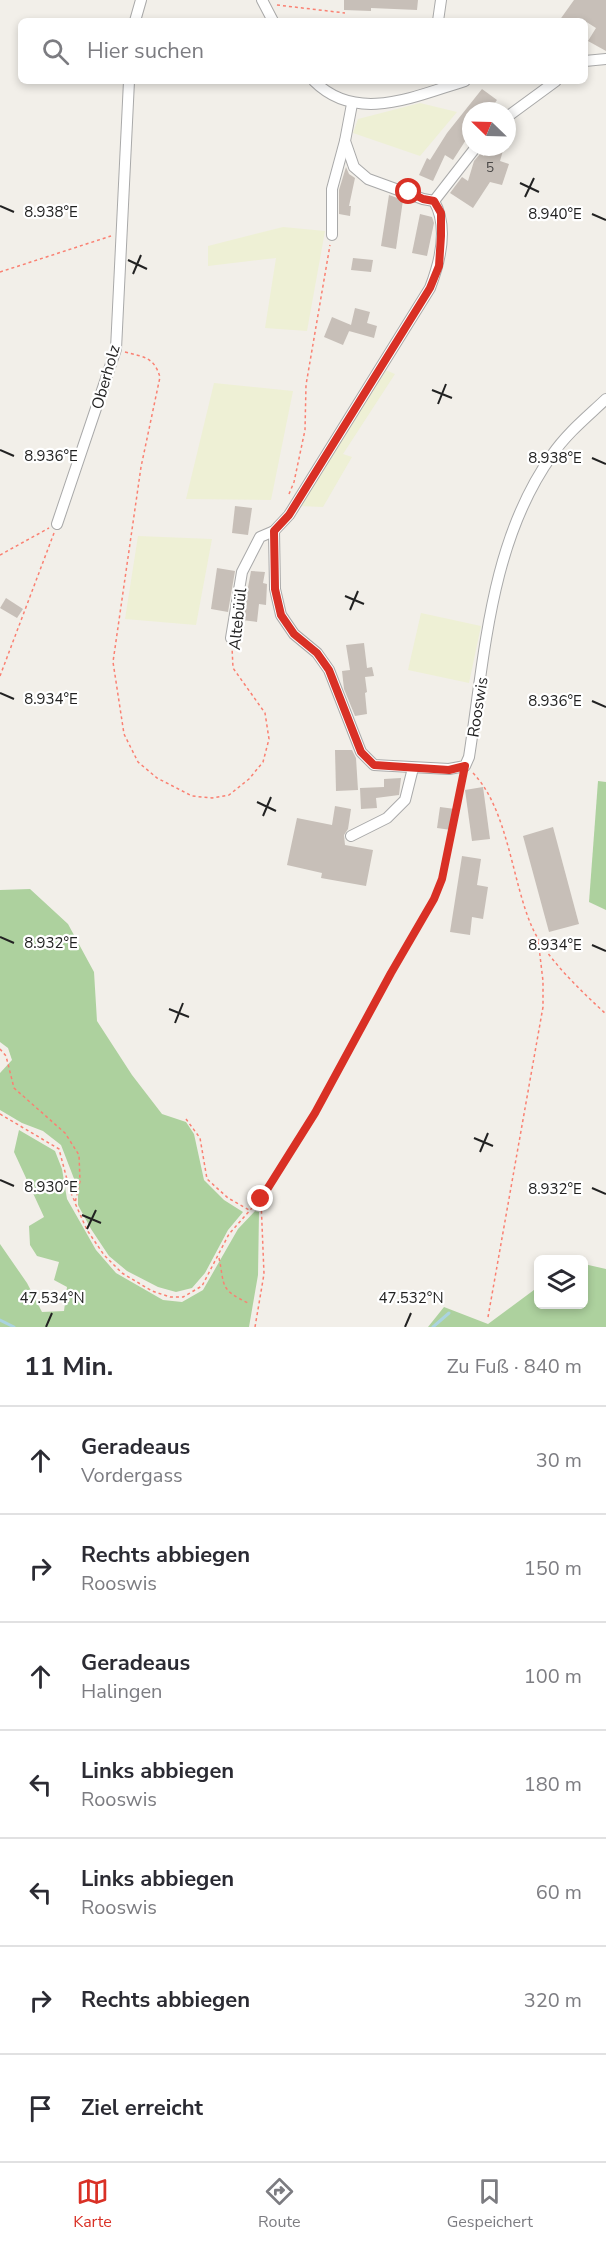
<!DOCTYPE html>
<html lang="de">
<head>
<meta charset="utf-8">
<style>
	body { margin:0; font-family:"Nunito Sans",sans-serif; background:#f7f7f7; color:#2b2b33 }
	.controls { position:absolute; right:18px; bottom:18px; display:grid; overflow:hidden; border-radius:9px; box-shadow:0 3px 9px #0003 }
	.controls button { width:54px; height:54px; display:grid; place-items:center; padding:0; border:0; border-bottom:2px solid #e1e1e2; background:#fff; color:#2b2b33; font:30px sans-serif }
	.compass { position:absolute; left:462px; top:102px; width:54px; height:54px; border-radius:50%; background:#fff; box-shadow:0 3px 9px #0003; rotate:293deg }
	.stop { position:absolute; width:18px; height:18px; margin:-14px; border:4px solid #d93025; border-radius:50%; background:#fff }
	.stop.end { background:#d93025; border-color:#fff; box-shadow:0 2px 6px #0008 }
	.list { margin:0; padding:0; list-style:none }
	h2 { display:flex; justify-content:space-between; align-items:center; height:78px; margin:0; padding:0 24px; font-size:26px }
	h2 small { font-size:20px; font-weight:400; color:#7c7c81 }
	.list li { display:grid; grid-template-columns:39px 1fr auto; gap:18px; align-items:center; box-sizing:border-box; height:108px; padding:0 24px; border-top:2px solid #e1e1e2 }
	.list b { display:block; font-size:22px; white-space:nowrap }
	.list p { margin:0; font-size:20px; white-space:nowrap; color:#7c7c81 }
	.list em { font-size:20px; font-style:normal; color:#7c7c81 }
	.icon { flex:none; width:33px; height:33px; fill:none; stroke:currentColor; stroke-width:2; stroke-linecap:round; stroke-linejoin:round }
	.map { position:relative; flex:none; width:606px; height:1327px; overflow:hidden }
	.search { position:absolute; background:#fff; box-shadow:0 3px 9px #0003; left:18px; right:18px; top:18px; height:66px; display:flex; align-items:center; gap:15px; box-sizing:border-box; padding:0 21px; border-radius:9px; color:#7c7c81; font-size:22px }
	.sheet { height:834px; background:#fff }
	nav { display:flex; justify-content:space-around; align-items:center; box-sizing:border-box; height:84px; border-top:2px solid #e1e1e2; background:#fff; font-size:16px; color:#7c7c81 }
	nav a { display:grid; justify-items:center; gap:3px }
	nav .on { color:#d93025 }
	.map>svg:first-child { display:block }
</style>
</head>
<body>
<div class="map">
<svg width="606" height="1327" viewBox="0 0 606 1327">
	<rect width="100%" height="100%" fill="#f2efe9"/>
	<g fill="#eef0d5">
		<polygon points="420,103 457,112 420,156 353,133 358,119"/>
		<polygon points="283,227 325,231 307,331 265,328 276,258 208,266 208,246"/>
		<polygon points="383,369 395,374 343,454 352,457 323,507 299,506"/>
		<polygon points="214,383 293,391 271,500 186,499"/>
		<polygon points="138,536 212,539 196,625 125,619"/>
		<polygon points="421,613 481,626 469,683 408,670"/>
	</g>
	<g fill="#add19e">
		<polygon points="598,781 606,782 606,910 589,902"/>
		<polygon points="30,889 68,924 94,972 97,1021 132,1075 162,1114 186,1122 194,1134 204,1180 224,1200 243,1212 228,1230 205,1273 192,1288 176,1292 158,1287 127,1271 109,1256 91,1229 78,1205 78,1189 61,1145 43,1131 22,1123 0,1110 0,1073 12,1060 8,1048 0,1042 0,890"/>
		<polygon points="19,1130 55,1151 62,1169 67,1199 96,1250 116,1273 163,1300 182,1302 203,1290 238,1229 255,1211 259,1212 258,1275 249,1327 0,1327 0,1244 27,1283 42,1312 64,1311 67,1287 54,1280 59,1262 37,1256 30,1245 29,1226 44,1217 14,1152"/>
		<polygon points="584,1264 606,1269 606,1327 428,1327 444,1307 488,1324 538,1287 538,1304 584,1304"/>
	</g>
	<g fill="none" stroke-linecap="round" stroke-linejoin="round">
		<g stroke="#aad3df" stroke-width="3">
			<polyline points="0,1320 14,1327"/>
			<polyline points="433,1327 449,1313"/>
		</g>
	</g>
	<g fill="#c7bfb8">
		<polygon points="344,0 418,0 417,10 371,8 371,11 344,10"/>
		<polygon points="574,0 606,0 606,51 588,41 596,28 585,21 559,21"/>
		<polygon points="482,89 497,100 489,111 471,111 471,132 453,160 445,155 433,181 419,175 427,158 430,160 447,133"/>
		<polygon points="487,147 504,147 500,161 509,164 502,185 490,182 473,208 450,193 462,177 468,181 474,161 480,154 484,156"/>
		<polygon points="346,167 349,174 355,178 349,206 351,206 350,216 339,214 339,190"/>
		<polygon points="389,195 403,200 396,249 381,246"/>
		<polygon points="420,214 432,217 434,223 427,256 412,253"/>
		<polygon points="353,258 373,260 371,272 351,270"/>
		<polygon points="355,308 370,312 367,323 377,326 374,338 349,331 350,329 343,345 324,337 332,317 351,325"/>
		<polygon points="235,506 252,508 248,535 232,533"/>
		<polygon points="217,568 235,571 228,612 211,609"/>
		<polygon points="251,571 265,572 263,583 267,584 266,605 259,604 257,622 242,620"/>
		<polygon points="6,598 23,609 17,618 0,608"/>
		<polygon points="364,643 367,668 372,667 374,676 365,677 367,692 365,693 367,714 355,716 344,689 342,671 350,670 346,645"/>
		<polygon points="335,750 352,750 356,758 358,790 336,791"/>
		<polygon points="401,778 399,795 376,798 377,808 361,809 360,788 384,787 384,779"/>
		<polygon points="483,787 490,839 472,841 465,790"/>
		<polygon points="335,806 351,809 348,829 344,835 345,845 373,850 366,886 321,878 322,873 287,865 297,818 332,825"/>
		<polygon points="440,807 455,809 451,830 437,828"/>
		<polygon points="553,827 579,924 549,932 523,836"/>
		<polygon points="462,856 481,859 477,885 488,887 483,919 472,917 470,935 450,932"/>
	</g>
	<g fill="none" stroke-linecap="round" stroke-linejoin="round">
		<defs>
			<g id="minor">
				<polyline points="262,0 273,21"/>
				<polyline points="135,21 141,0"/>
				<polyline points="438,21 441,0"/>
				<polyline points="585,61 606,59"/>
				<path d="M314 81C357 124 415 96 465 81"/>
				<polyline points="352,104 345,141 354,167 368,179 423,199 434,201"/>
				<polyline points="507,117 556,81"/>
				<polyline points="434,201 476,147"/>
				<polyline points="332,235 332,189 345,141"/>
				<polyline points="57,524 116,349 129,81"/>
				<path d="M274 531 275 589 281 615 294 634 317 653 329 670 361 752 374 765 449 769 465 766 469 757C485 654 490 542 552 455 567 433 587 417 606 399"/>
				<path d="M231 638 242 572 260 537 274 531 289 515 430 288C440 262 449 227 434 201"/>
				<polyline points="351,836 387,818 405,800 413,768"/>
			</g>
		</defs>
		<use href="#minor" stroke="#a9a9a9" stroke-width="12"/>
		<g stroke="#fa8072" stroke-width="1.5" stroke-dasharray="3 3" stroke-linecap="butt">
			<polyline points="277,5 345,13"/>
			<polyline points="0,272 111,236"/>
			<path d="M125 352C144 357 154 357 160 377L141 467 113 662 124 734 138 762 157 778 192 796 212 798 229 795 249 779 263 762 269 739 265 713 233 668 232 647"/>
			<polyline points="289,494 294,482 305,430 306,385 330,245"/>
			<polyline points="0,555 49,528"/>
			<polyline points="0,676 54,533"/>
			<path d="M473 773C508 809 512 882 532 927 545 957 582 992 606 1014"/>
			<polyline points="0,1049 6,1056 14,1088 65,1133 79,1155 80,1181 75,1203 87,1230 104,1255 122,1273 152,1291 170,1297 183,1297 202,1286 229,1234 267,1191 315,1113 391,973 433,899 443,879 464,776"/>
			<polyline points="0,1114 59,1149 70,1191 75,1202"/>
			<polyline points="186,1119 200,1138 207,1179 228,1198 249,1210"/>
			<path d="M219 1258C225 1286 219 1289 248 1303"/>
			<polyline points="488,1317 543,1007 543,981 538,939"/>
			<polyline points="255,1327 264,1274 261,1200"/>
		</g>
		<use href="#minor" stroke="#fff" stroke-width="10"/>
	</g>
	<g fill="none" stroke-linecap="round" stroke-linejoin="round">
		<polyline stroke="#d93025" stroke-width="8" points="261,1199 315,1113 391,973 434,899 442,879 465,766 449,770 374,765 361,752 329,670 317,653 294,634 281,615 275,589 274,531 289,515 430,288 439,266 441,236 441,213 434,201 423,199 409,192"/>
	</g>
	<path fill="none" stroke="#222" stroke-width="2" d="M520 183 539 192M525 197 534 178M0 206 14 212M592 214 606 220M128 260 147 269M133 274 141 255M432 390 452 398M438 404 446 384M0 450 14 456M592 458 606 464M345 596 364 604M350 610 358 591M0 693 14 699M592 701 606 707M257 802 276 811M263 816 271 797M0 937 14 943M592 945 606 951M169 1009 189 1017M175 1023 183 1003M474 1138 493 1146M480 1152 488 1133M0 1180 14 1186M592 1188 606 1194M82 1215 101 1223M87 1229 96 1210M46 1327 52 1313M405 1327 411 1313"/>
	<g text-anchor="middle" stroke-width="4.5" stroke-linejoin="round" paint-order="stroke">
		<g font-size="14" fill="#4b4948">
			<text x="490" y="172">5</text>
		</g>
		<g font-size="16" fill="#222" stroke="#fff">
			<text transform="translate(105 377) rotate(-74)" y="6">Oberholz</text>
			<text transform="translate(237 619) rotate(-84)" y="6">Altebüül</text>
			<text transform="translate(477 707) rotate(-81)" y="6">Rooswis</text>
		</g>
	</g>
	<g font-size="15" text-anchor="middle" fill="#222" stroke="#fff" stroke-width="4.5" stroke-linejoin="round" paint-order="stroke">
		<text x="51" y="217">8.938°E</text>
		<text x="555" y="219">8.940°E</text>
		<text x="51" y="461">8.936°E</text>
		<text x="555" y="463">8.938°E</text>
		<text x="51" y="704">8.934°E</text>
		<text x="555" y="706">8.936°E</text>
		<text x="51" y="948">8.932°E</text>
		<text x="555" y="950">8.934°E</text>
		<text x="51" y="1192">8.930°E</text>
		<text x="555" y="1194">8.932°E</text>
		<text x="52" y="1303">47.534°N</text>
		<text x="411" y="1303">47.532°N</text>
	</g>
</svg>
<div class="controls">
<button><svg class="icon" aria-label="layers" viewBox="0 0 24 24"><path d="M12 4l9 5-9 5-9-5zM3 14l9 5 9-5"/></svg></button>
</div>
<svg class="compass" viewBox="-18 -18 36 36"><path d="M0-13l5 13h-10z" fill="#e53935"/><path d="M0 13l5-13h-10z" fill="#7c7c81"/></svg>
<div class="stop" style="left:409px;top:192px"></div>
<div class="stop end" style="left:261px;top:1199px"></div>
<div class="search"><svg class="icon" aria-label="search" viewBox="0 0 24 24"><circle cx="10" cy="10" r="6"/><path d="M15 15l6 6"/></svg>Hier suchen</div>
</div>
<section class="sheet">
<h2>11 Min.<small>Zu Fuß · 840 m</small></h2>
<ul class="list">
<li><svg class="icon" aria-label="ahead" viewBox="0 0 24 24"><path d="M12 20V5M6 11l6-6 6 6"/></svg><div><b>Geradeaus</b><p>Vordergass</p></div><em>30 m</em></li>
<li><svg class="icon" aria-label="right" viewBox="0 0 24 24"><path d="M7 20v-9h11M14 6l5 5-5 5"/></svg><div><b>Rechts abbiegen</b><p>Rooswis</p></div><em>150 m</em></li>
<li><svg class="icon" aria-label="ahead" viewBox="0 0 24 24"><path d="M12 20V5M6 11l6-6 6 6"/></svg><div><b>Geradeaus</b><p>Halingen</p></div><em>100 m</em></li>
<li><svg class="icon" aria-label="left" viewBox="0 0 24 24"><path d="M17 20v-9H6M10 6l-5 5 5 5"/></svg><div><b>Links abbiegen</b><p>Rooswis</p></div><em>180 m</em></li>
<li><svg class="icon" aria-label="left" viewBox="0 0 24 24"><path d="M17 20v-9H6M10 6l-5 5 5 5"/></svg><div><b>Links abbiegen</b><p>Rooswis</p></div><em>60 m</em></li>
<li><svg class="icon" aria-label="right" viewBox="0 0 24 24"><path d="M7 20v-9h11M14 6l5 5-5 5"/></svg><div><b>Rechts abbiegen</b></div><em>320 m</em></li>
<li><svg class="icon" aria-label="arrive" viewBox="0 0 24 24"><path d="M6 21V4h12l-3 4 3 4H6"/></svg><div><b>Ziel erreicht</b></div></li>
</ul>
</section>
<nav>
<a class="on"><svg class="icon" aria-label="map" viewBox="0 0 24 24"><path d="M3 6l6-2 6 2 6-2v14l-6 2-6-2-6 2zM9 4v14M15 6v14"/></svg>Karte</a>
<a><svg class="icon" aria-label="directions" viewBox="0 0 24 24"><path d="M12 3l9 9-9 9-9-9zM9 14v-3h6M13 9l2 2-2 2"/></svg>Route</a>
<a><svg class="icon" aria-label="saved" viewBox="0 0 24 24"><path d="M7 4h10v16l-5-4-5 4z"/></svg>Gespeichert</a>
</nav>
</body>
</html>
